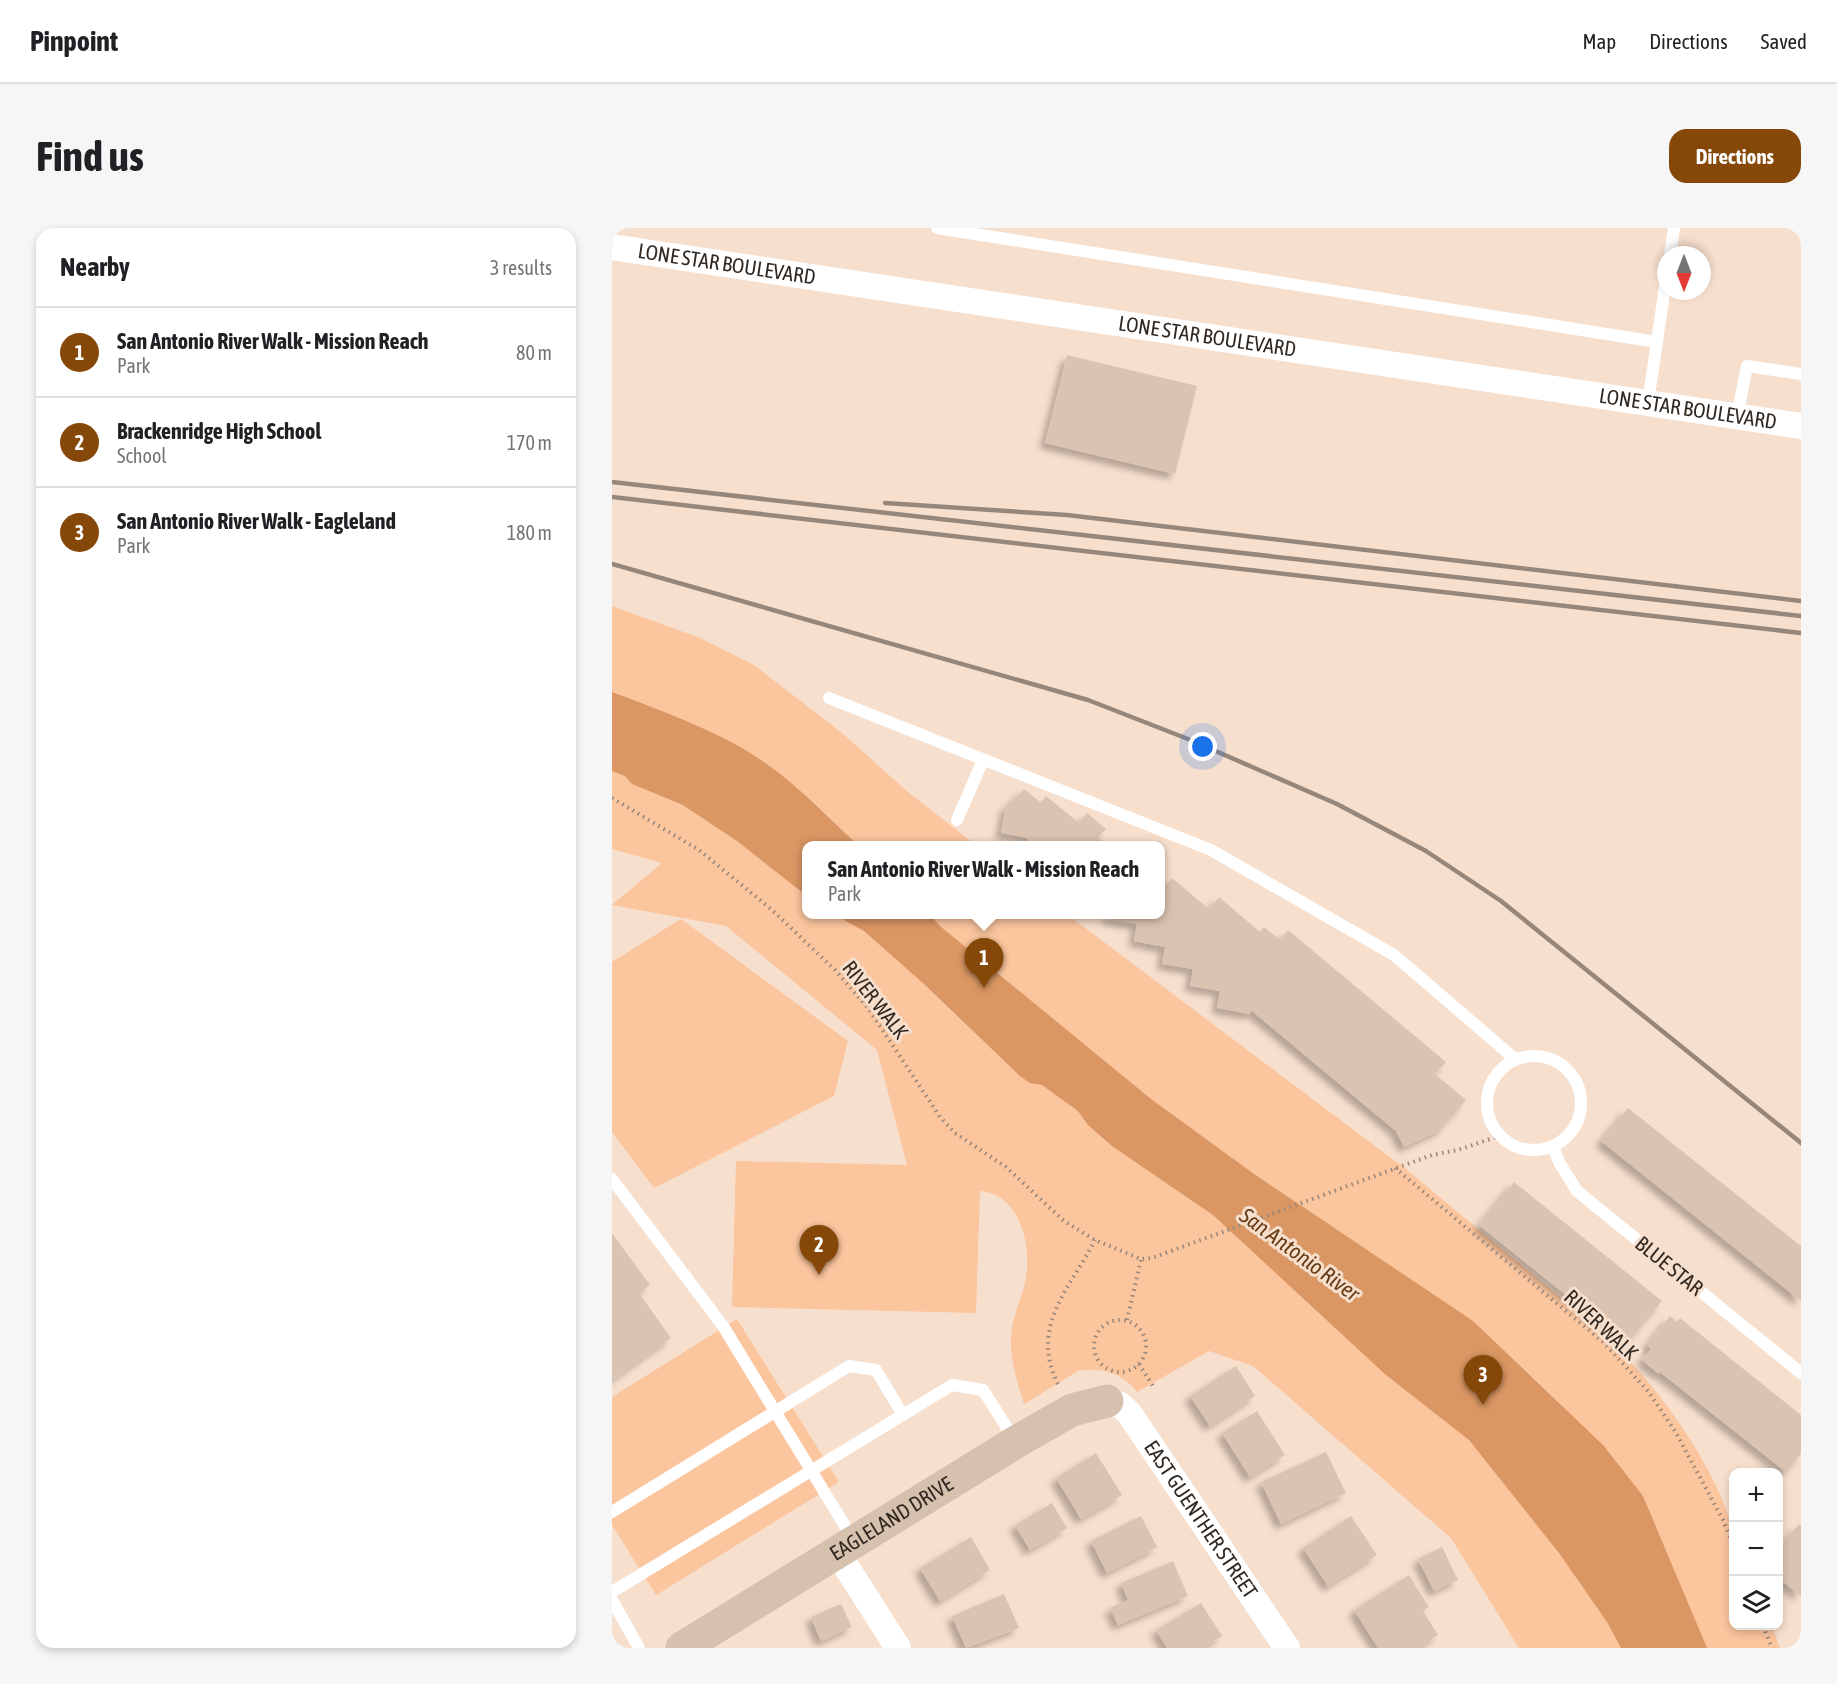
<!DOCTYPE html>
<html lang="en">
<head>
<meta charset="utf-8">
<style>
	body { margin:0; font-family:"Asap Condensed",sans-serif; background:#f6f6f6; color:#202124 }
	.controls { position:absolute; right:18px; bottom:18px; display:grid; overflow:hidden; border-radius:12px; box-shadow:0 3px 9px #0003 }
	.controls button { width:54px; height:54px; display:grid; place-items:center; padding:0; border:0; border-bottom:2px solid #e0e0e0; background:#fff; color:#202124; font:30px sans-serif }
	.compass { position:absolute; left:1045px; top:18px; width:54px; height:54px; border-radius:50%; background:#fff; box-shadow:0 3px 9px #0003; rotate:180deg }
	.you { position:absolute; left:591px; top:519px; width:21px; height:21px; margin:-15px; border:4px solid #fff; border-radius:50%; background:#1a73e8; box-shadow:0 0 0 9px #1a73e833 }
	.badge { display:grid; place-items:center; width:39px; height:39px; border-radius:50%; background:#864809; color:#fff; font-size:20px; font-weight:700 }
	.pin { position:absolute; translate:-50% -50px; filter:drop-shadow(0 2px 3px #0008) }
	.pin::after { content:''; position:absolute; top:32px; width:21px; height:18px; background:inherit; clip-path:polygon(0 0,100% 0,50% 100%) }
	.popup { position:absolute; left:190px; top:613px; width:363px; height:78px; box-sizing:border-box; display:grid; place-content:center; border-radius:12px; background:#fff; filter:drop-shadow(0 2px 4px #0005); font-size:20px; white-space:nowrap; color:#757577 }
	.popup b { font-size:22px; color:#202124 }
	.popup::after { content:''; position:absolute; left:50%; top:100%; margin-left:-12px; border:12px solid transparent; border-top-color:#fff }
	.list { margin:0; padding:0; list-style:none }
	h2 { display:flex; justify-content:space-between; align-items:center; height:78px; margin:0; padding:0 24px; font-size:26px }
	h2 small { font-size:20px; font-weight:400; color:#757577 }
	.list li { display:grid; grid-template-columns:39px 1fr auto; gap:18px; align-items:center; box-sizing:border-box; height:90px; padding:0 24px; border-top:2px solid #e0e0e0 }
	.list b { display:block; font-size:22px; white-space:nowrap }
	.list p { margin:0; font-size:20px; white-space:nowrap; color:#757577 }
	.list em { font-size:20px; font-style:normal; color:#757577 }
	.icon { flex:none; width:33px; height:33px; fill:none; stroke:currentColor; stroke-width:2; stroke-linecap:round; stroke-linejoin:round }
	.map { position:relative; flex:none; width:1189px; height:1420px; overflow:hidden; border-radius:18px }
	header { display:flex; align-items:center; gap:36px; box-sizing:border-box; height:84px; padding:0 30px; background:#fff; border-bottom:2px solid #e0e0e0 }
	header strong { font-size:28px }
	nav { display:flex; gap:33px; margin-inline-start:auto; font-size:21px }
	.intro { display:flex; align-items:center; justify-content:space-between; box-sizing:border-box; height:144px; padding:0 36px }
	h1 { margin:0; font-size:42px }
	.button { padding:15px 27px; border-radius:18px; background:#864809; color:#fff; font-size:21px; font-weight:700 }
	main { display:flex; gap:36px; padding:0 36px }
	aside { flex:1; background:#fff; border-radius:18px; box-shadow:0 3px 9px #0003 }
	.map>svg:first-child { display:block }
</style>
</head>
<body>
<header>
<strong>Pinpoint</strong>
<nav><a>Map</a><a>Directions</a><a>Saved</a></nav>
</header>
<div class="intro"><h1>Find us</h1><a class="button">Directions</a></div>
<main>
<aside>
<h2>Nearby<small>3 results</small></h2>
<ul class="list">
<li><span class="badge">1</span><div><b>San Antonio River Walk - Mission Reach</b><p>Park</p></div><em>80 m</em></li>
<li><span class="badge">2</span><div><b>Brackenridge High School</b><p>School</p></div><em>170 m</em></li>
<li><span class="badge">3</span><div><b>San Antonio River Walk - Eagleland</b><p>Park</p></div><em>180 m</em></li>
</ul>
</aside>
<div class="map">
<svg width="1189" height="1420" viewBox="0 0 1189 1420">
	<defs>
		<filter id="shadow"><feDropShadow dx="-5.5" dy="5.5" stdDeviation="3" flood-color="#0004"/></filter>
	</defs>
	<rect width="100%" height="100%" fill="#f7dfcd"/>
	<g fill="#fbc59e">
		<path d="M0 378 88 410 142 437 230 505 297 565 364 617 195 618V686L456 687 795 942 989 1103C1042 1154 1099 1229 1121 1301 1126 1319 1121 1375 1122 1398H1160L1168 1420H907L839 1310 641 1138 597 1123 525 1164C511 1145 489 1139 466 1143L412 1176C405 1154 398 1131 399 1108 400 1090 409 1072 413 1055 421 1020 409 966 368 963L364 1085 120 1079 124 933 295 937 265 822 114 698 0 677 50 635 0 621Z"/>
		<polygon points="69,691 236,813 222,868 42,960 0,904 0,734"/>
		<polygon points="125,1091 227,1254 44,1367 0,1297 0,1169"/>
	</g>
	<g fill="#da9663">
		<path d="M0 464C45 481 106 503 146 530 183 554 214 588 246 617L195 618V668L125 613 71 577 20 556 13 548 0 543Z"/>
		<polygon points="223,687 318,687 328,698 539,871 642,946 861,1093 991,1217 1031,1268 1095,1420 1009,1420 995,1394 947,1325 857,1212 774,1147 601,987 500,918 476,897 466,883 430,857 418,855 408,848 312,756 252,703"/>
	</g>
	<g fill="#dbc3b2" filter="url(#shadow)">
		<polygon points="455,127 585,158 563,246 433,215"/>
		<polygon points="412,561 429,575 434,568 467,595 475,585 494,601 486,609 496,618 414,618 416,610 389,605 394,577 397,577"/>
		<polygon points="560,650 597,681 607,669 648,704 652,699 668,712 676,702 834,834 823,846 854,872 828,902 792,919 784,903 639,782 638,786 605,780 608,763 578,758 581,741 550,736 553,719 522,713 525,696 495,691 496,686 549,686 549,660 551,661"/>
		<polygon points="1016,880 1189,1018 1189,1073 989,913"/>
		<polygon points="902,954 1050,1073 1015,1116 867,997"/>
		<polygon points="0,1005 38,1057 27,1065 59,1110 0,1152"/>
		<polygon points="1058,1088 1065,1094 1068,1090 1189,1187 1189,1226 1174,1244 1048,1144 1047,1146 1030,1132 1039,1121 1035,1117"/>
		<polygon points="624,1138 643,1168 598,1198 578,1168"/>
		<polygon points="645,1183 673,1227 638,1249 610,1205"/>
		<polygon points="714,1224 734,1265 669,1296 649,1254"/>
		<polygon points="484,1225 510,1267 469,1291 444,1250"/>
		<polygon points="440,1275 455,1300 418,1322 403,1297"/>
		<polygon points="529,1288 545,1319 495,1345 479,1313"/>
		<polygon points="739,1288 765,1327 716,1358 691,1320"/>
		<polygon points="1187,1296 1189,1298 1189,1368 1166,1350 1166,1321"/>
		<polygon points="359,1309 378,1342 328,1373 308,1340"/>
		<polygon points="830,1319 846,1352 822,1363 806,1331"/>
		<polygon points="561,1333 576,1368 506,1397 498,1380 516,1372 509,1355"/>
		<polygon points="797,1347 817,1379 811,1383 826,1407 806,1420 766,1420 742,1382"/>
		<polygon points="392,1366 407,1400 354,1420 340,1388"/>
		<polygon points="589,1375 610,1408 590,1420 555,1420 544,1402"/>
		<polygon points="229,1376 240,1399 209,1413 199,1389"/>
	</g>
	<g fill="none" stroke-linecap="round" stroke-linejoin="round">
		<g stroke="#968579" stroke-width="4" stroke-dasharray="1.5 4.5" stroke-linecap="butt">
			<polyline points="0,570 87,622 159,681 223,742 256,780 328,889 343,905 394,939 452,993 483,1012 529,1031 540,1030 820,927 846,922 887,908"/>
			<polyline points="783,940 991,1114 1036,1163 1063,1203 1111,1292 1122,1319"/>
			<polyline points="515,1092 529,1032"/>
			<circle cx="508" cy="1118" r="26"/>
			<polyline points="527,1136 541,1158"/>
			<path d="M446 1156C417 1098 458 1061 483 1012"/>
			<polyline points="1151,1398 1160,1420"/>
		</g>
		<g stroke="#fff" stroke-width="12">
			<polyline points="325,0 1045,114"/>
			<polyline points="1058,27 1062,0"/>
			<polyline points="1036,175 1054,52"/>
			<polyline points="1125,189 1135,138 1189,146"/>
			<polyline points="217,470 599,622 782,727 903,831"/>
			<polyline points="345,592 371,532"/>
			<circle cx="922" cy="875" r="47"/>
			<polyline points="941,918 947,934 965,963 1189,1145"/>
			<polyline points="0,951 111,1098 241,1311"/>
			<polyline points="0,1284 237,1138 264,1142 291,1187"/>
			<polyline points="0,1364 340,1157 371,1162 404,1214"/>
			<polyline points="0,1372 27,1420"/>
		</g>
		<g stroke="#fff" stroke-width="26">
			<path id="s1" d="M0 19 1189 198"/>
			<path id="s2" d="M495 1173 508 1177 517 1185 675 1420"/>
			<polyline points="225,1324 286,1420"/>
		</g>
		<path stroke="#d6c0ae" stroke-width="33" id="s3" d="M70 1420 404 1214 460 1182 495 1173"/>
		<g stroke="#97877a" stroke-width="4.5">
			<polyline points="0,254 1189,388"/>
			<polyline points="0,269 1189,405"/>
			<polyline points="273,275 455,287 1189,373"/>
			<polyline points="0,336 476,472 576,511 725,576 814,623 889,673 1189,915"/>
		</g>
	</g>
	<g text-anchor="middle" stroke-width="6" stroke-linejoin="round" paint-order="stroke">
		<g font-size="21" fill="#312821" stroke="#f7dfcd">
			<text dy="7" stroke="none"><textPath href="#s1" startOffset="116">LONE STAR BOULEVARD</textPath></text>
			<text dy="7" stroke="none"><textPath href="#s1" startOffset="602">LONE STAR BOULEVARD</textPath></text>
			<text dy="7" stroke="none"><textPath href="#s1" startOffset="1088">LONE STAR BOULEVARD</textPath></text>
			<text transform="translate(263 772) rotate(52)" y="7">RIVER WALK</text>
			<text transform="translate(1057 1038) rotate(39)" y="7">BLUE STAR</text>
			<text transform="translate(989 1097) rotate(43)" y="7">RIVER WALK</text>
			<text dy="7" stroke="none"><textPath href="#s3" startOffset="246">EAGLELAND DRIVE</textPath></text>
			<text dy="7" stroke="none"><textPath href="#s2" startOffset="154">EAST GUENTHER STREET</textPath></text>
		</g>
		<g font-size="22" font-style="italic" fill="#683b15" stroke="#f7dfcd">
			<text transform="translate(688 1026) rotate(36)" y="8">San Antonio River</text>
		</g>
	</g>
</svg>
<div class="controls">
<button>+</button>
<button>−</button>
<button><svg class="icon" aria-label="layers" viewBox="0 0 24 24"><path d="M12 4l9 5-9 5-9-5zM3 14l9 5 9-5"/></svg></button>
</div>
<svg class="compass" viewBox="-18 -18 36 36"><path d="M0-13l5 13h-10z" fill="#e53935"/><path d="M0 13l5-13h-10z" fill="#757577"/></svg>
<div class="you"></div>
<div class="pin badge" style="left:372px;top:760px">1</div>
<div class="popup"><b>San Antonio River Walk - Mission Reach</b>Park</div>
<div class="pin badge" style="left:207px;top:1047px">2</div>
<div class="pin badge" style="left:871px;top:1177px">3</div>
</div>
</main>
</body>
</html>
